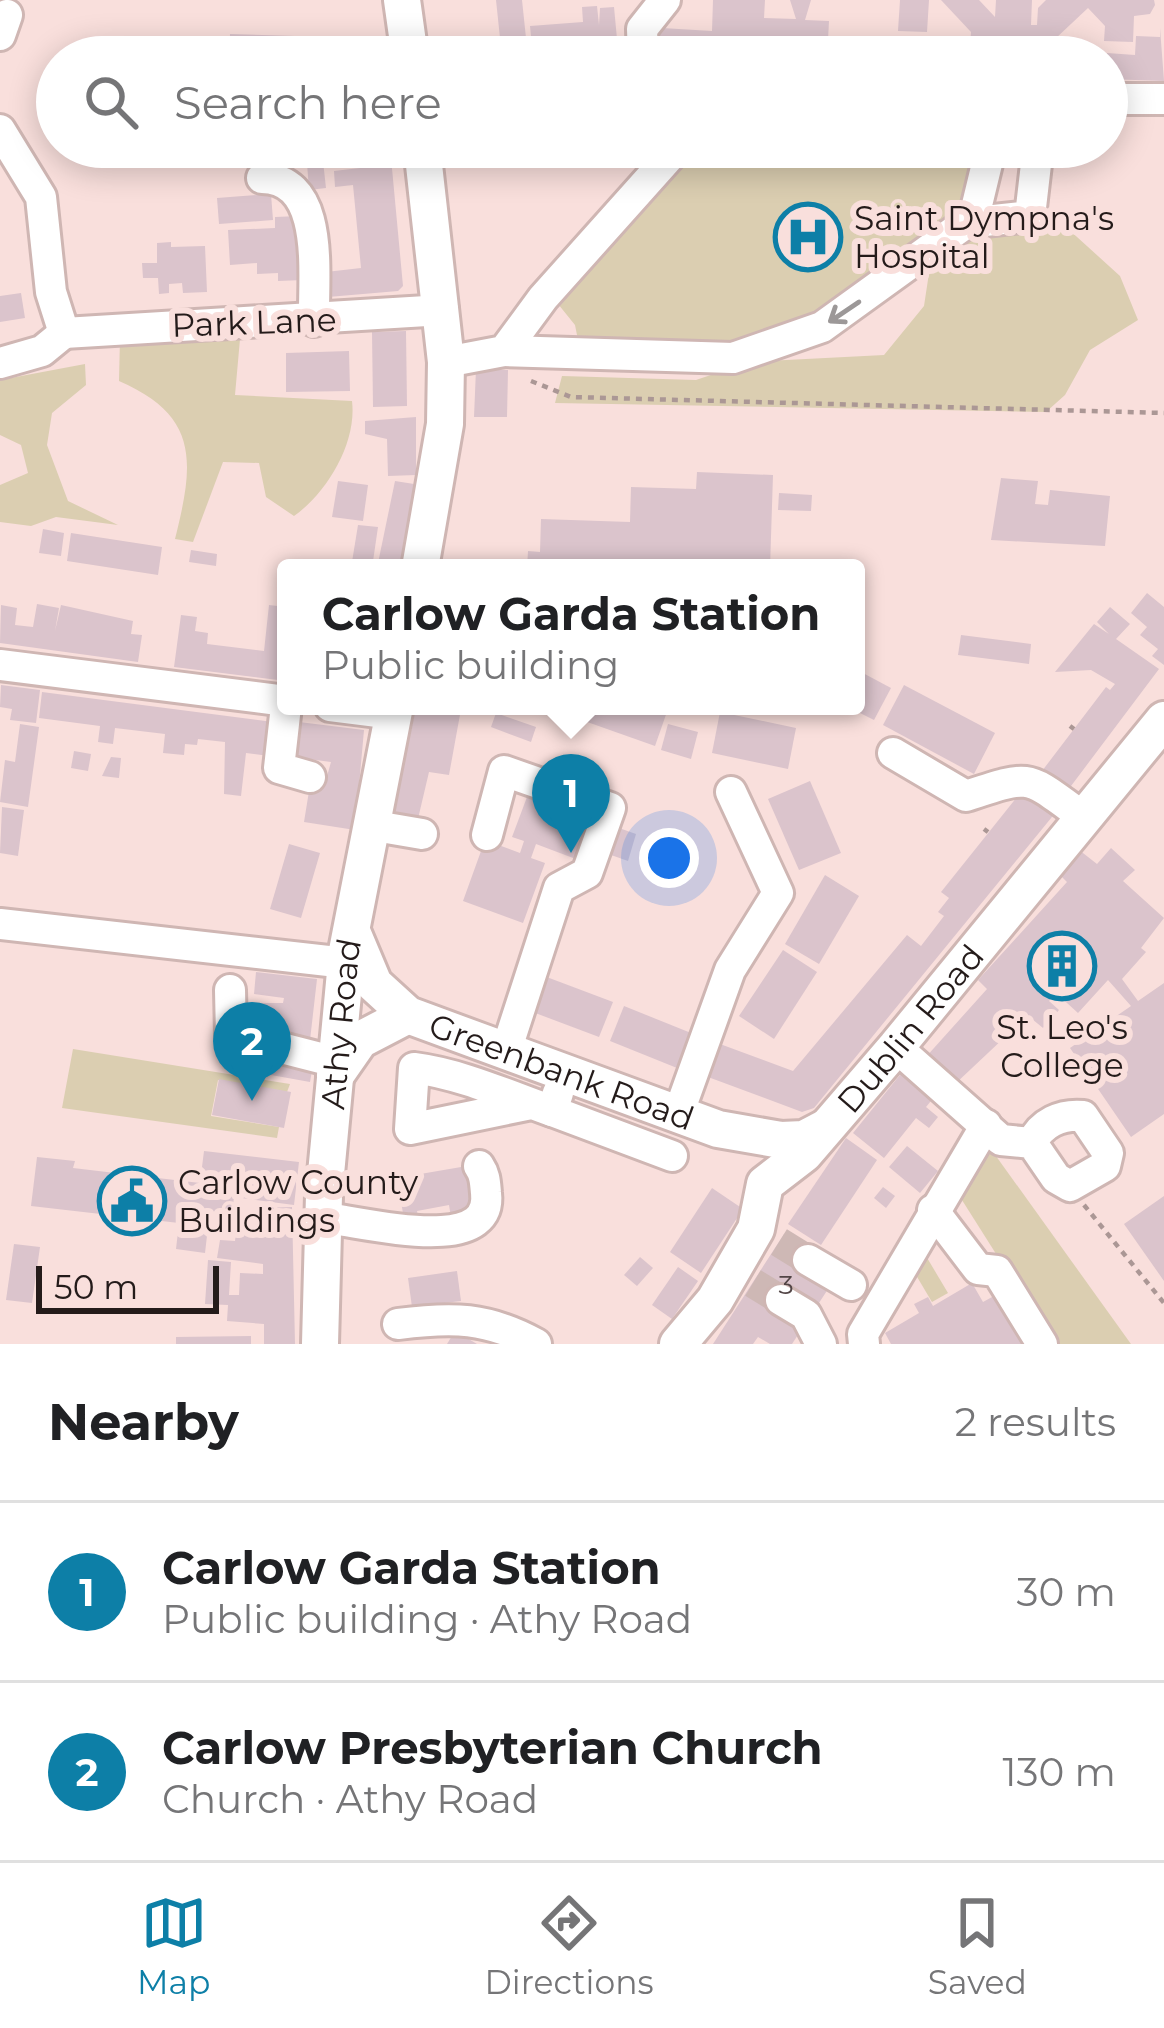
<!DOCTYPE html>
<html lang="en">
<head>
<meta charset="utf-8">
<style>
	body { margin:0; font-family:Montserrat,sans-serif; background:#f6f6f6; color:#202124 }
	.scale { position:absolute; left:36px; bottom:30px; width:183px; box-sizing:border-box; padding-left:12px; border:6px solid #241b1a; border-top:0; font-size:33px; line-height:42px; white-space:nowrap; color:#241b1a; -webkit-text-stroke:9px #f9dfdc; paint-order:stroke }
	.you { position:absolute; left:669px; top:858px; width:42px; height:42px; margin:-30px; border:9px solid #fff; border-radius:50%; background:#1a73e8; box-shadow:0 0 0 18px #1a73e833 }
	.badge { display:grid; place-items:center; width:78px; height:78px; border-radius:50%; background:#0d7fa7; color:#fff; font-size:39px; font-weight:700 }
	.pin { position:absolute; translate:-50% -99px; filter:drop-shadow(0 3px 6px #0008) }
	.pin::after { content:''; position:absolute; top:63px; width:42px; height:36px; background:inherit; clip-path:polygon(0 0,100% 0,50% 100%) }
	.popup { position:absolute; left:277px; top:559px; width:588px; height:156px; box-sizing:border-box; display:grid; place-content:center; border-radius:12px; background:#fff; filter:drop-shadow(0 3px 9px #0005); font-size:39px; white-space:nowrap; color:#757577 }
	.popup b { font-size:45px; color:#202124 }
	.popup::after { content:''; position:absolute; left:50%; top:100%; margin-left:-24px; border:24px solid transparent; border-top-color:#fff }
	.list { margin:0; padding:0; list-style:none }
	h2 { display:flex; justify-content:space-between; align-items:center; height:156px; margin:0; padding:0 48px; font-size:51px }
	h2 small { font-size:39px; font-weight:400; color:#757577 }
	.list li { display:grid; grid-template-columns:78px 1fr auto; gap:36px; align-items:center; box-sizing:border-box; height:180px; padding:0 48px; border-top:3px solid #e0e0e0 }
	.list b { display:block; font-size:45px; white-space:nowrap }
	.list p { margin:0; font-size:39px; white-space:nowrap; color:#757577 }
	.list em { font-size:39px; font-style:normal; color:#757577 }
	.icon { flex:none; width:66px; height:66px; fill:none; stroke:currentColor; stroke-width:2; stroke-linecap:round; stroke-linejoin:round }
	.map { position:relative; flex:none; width:1164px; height:1344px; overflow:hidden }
	.search { position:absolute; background:#fff; box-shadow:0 6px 30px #0003; left:36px; right:36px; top:36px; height:132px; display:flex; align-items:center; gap:30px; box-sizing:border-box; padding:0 42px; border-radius:66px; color:#757577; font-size:45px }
	.sheet { height:516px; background:#fff }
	nav { display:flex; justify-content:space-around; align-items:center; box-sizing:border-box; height:168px; border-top:3px solid #e0e0e0; background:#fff; font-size:33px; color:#757577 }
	nav a { display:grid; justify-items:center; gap:6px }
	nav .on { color:#0d7fa7 }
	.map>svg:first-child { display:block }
</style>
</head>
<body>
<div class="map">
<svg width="1164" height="1344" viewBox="0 0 1164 1344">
	<rect width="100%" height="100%" fill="#f9dfdc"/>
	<g fill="#dbceb1">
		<polygon points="696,147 977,147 970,193 923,247 850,298 789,329 714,347 579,345 575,325 554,299"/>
		<polygon points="1016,227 1066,227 1120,276 1138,320 1090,350 1065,395 1046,412 555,403 562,376 696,380 749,362 884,355 924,306 929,273 974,233"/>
		<path d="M120 338 240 339 235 395 352 401C357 442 328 492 294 516L266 497 259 463 223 462 193 542 175 539C194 463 200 416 119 381Z"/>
		<polygon points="85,364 86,385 52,413 47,445 68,501 118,525 56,517 31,526 0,522 0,485 28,473 21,445 0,435 0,380"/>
		<polygon points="73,1049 290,1084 287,1092 218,1080 211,1116 279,1127 277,1138 62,1108"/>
		<polygon points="973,1124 1131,1344 1053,1344 955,1189"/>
		<polygon points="920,1246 948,1293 932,1302 910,1265"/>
	</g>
	<g fill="#dbc4cc">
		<polygon points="496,0 522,0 528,57 502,57"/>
		<polygon points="713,0 765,0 764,18 796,19 790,0 811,0 805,20 829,21 828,40 970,47 971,32 941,0 979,0 995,17 996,0 1032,0 1031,25 1037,25 1038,8 1046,0 1154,0 1155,5 1150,14 1134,16 1133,42 1104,41 1105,26 1088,8 1055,39 1055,51 1106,57 810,57 810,52 744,49 744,57 657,54 654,41 662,28 712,31"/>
		<polygon points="900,0 929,0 927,32 898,31"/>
		<polygon points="597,6 599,25 600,8 614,7 617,39 600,40 601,57 533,57 530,26 583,22 582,7"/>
		<polygon points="1160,28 1164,81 1107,79 1107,53 1135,55 1136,36 1160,37"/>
		<polygon points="230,34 295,36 295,50 291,57 229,57"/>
		<polygon points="53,66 57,66 57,131 47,130"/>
		<polygon points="305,147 390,147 403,286 398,291 328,297 326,272 361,268 353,185 335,187 334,171 360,168 358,153 306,158"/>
		<polygon points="323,161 326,188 309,190 307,163"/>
		<polygon points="271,194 273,220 219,224 217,198"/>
		<polygon points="299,216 303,280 278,281 278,273 257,274 257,263 230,265 228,230 275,228 275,217"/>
		<polygon points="171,242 171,247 205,246 207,292 183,293 182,283 169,284 169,293 159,294 158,278 143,278 142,263 157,263 157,243"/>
		<polygon points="21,293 25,318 0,322 0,296"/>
		<polygon points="406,331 407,406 373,407 372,332"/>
		<polygon points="349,351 350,391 286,392 286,353"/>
		<polygon points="476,369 508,370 507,417 474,417"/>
		<polygon points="416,417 416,475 388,476 387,439 365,434 365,421"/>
		<polygon points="697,472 773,475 770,568 527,568 528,551 540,552 541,519 630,522 631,487 696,489"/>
		<polygon points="1001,478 1038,481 1035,504 1048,505 1050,490 1110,496 1105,546 991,540"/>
		<polygon points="338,481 368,485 363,521 332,517"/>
		<polygon points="395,481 414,484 401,568 377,568"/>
		<polygon points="779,493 812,495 811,511 778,510"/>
		<polygon points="358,525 378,527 372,568 351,568"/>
		<polygon points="43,529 64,533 61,556 39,553"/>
		<polygon points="71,533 162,547 158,575 67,561"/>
		<polygon points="191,550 217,554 216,566 189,562"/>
		<polygon points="1147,593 1164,607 1164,665 1152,656 1158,649 1140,635 1147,627 1131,613"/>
		<polygon points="37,604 59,608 55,631 61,605 133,621 131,634 142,635 138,662 0,643 1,605 17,608 15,625 33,627"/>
		<polygon points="269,605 286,607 286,681 174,667 181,615 197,617 195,631 208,633 207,644 264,651"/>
		<polygon points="1110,607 1130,624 1116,639 1159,669 1065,794 1039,775 1106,687 1110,690 1115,684 1091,670 1055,672 1094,624 1109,634 1097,622"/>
		<polygon points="961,635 1031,644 1029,664 958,655"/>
		<polygon points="861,672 891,688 874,720 846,706 856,706"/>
		<polygon points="1,685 40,690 36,723 10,720 12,709 0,707"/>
		<polygon points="904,685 995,733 974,774 883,725"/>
		<polygon points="42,692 281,723 277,757 246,753 241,796 224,794 225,742 198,739 197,745 185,744 184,755 163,753 165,734 115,728 113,744 98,742 100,726 39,718"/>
		<polygon points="416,706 461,709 449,775 429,772 417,823 393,818"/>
		<polygon points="542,706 669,706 655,746"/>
		<polygon points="720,712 796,728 788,769 712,753"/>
		<polygon points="496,713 536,727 531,742 491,727"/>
		<polygon points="291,721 364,730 355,830 304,822 310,785 324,787 331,762 286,756"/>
		<polygon points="20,724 39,727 28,807 0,802 5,760 15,762"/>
		<polygon points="668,724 698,732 691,759 661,750"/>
		<polygon points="74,751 91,754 88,771 71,768"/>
		<polygon points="111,757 121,758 119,778 102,776"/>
		<polygon points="810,781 841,853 799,870 768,799"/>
		<polygon points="1025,787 1056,812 814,1108 802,1112 708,1077 720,1044 793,1071 907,935 921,946 944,916 938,912 949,898 941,892"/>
		<polygon points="530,789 606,817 589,864 536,844 531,858 545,863 523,923 463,901 485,840 520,853 524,841 512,837"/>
		<polygon points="2,807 24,810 18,856 0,853"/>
		<polygon points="619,828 636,834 628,861 611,855"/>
		<polygon points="289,844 320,853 301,918 270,909"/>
		<polygon points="1074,846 1097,864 1111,848 1135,870 1123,881 1164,918 1141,948 1146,952 1122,979 1138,1001 1164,983 1164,1114 1131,1137 1070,1048 1131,1006 1108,980 1078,1013 1056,993 1049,1001 1059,1010 1043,1028 1032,1019 1026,1025 1022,1021 954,1085 925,1058 987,989 978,980 1067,882 1057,872"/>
		<polygon points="825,875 859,896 819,964 785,944"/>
		<polygon points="783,950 817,972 774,1039 739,1016"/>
		<polygon points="256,972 317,979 309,1049 260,1031 262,1017 248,1013 253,1003 283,1003 284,998 254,994"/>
		<polygon points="544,976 613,1002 599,1037 530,1011"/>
		<polygon points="624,1006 691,1033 677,1068 610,1041"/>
		<polygon points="263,1056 313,1065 310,1082 260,1073"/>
		<polygon points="908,1065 939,1091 926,1107 938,1117 929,1128 916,1118 884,1158 853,1133"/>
		<polygon points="219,1079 291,1092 284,1128 212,1115"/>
		<polygon points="846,1138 877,1160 821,1245 788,1224"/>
		<polygon points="907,1146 938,1171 920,1193 889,1167"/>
		<polygon points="204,1151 299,1162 294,1205 234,1197 230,1229 208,1227 205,1253 176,1249 179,1223 31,1206 37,1157 75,1161 73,1168 200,1183"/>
		<polygon points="467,1166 475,1213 451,1217 449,1205 417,1211 419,1222 405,1225 397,1178"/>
		<polygon points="883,1187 895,1196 886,1208 874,1198"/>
		<polygon points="712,1188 743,1209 701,1273 670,1252"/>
		<polygon points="1164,1196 1164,1281 1124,1224"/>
		<polygon points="292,1207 295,1344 264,1344 264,1324 227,1321 228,1305 205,1304 208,1260 231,1262 229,1295 239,1295 240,1273 263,1274 263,1264 217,1258 220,1240 235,1241 237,1225 263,1228 262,1208"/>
		<polygon points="784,1234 813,1252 832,1283 815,1309 792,1344 770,1344 758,1337 753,1344 713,1344"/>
		<polygon points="14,1244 40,1247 32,1303 6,1300"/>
		<polygon points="640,1257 653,1268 637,1286 624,1275"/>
		<polygon points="678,1267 698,1281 672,1319 652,1305"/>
		<polygon points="457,1271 461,1301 412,1307 408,1278"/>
		<polygon points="972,1283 983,1302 1003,1291 1033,1344 891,1344 885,1333 919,1313 914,1304 928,1297 933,1306"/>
		<polygon points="455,1331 477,1344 447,1344"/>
		<polygon points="251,1336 251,1344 176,1344 176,1337"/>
	</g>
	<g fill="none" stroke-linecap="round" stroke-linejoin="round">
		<g stroke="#ceb8b5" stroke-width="30" stroke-dasharray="30 15" stroke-linecap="butt">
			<polyline points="779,1242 808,1260"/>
			<polyline points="753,1283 781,1300"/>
		</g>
		<defs>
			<g id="minor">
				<polyline points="0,35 7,15"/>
				<polyline points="643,57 642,29 665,0"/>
				<polyline points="1107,99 1164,99"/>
				<polyline points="0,130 41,197 51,292 64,333"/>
				<path d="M262 178C326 179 313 274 314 321"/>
				<polyline points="966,223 976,209 991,147"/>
				<polyline points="64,333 443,310"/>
				<polyline points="504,351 733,358 822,327 966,223 1030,216 1038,147"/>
				<polyline points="446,362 504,351 543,298 678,147"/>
				<polyline points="0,363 42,351 64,333"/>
				<polyline points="0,665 286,701"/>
				<polyline points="286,706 279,768 310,777"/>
				<polyline points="330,706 394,714"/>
				<path d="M893 753 966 796C1033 774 1025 775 1082 816"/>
				<polyline points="375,826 422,834"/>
				<polyline points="487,835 504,771 610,808 587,873 559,888 507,1048"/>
				<polyline points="0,924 346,963"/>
				<polyline points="230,990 231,1035 336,1062"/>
				<path d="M896 1047 1001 1140 1032 1143 1056 1178 1070 1186 1105 1166 1108 1153 1083 1116C1061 1114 1041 1123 1032 1143"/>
				<polyline points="558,1093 552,1111 672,1156"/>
				<path d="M531 1104 410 1129 414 1068C461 1074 507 1095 552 1111"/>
				<polyline points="679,1112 730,970 778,893 731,792"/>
				<polyline points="933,1210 978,1269 997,1271 1042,1344"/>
				<path d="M323 1218C358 1220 494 1259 486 1193 485 1182 485 1175 479 1166"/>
				<polyline points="808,1260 851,1285"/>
				<polyline points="781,1300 806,1315 821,1344"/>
				<path d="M398 1324C452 1317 487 1317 536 1344"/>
				<polyline points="864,1344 863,1334 986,1125"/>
			</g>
			<g id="major">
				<polyline points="402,0 410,57"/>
				<polyline points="420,568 445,424 446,362 422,147"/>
				<path id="s1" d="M353 934 374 984 408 1015 718 1129 781 1140 804 1139 825 1128"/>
				<polyline points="335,1076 360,1040 408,1015"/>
				<path id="s2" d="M320 1344 324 1195 347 951 395 706"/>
				<path id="s3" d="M678 1344 715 1300 756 1229 765 1184 804 1154 896 1047 1164 720"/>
			</g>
		</defs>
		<use href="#minor" stroke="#cfb6b3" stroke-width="36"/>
		<use href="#major" stroke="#cfb6b3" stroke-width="42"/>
		<g stroke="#ab9795" stroke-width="4.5" stroke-dasharray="6 6" stroke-linecap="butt">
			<polyline points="531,381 571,397 1164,413"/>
			<polyline points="1070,726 1074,729"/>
			<polyline points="984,829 988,832"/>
			<polyline points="1084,1205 1164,1303"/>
		</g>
		<use href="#minor" stroke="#fff" stroke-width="30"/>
		<use href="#major" stroke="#fff" stroke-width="36"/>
	</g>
	<defs><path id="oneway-shaft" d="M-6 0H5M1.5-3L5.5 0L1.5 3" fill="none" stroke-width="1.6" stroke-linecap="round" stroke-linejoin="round" transform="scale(3)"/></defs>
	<use stroke="#9c9898" href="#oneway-shaft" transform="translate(844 312) rotate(146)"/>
	<defs>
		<symbol id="hospital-ring" viewBox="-11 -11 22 22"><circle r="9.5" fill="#f9dfdc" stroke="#0d7fa7" stroke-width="1.5"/><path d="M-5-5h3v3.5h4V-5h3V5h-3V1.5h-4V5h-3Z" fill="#0d7fa7"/></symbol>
		<symbol id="building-ring" viewBox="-11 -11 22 22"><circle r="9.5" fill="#f9dfdc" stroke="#0d7fa7" stroke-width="1.5"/><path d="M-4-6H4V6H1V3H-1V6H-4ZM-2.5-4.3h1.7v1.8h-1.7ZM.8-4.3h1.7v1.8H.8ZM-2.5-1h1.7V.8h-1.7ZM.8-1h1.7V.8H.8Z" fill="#0d7fa7"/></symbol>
		<symbol id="civic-ring" viewBox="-11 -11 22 22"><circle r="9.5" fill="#f9dfdc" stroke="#0d7fa7" stroke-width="1.5"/><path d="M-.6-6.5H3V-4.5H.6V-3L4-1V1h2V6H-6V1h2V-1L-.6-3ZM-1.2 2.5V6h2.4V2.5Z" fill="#0d7fa7"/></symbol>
	</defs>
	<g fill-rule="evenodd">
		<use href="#hospital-ring" x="770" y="199" width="76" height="76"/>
		<use href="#building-ring" x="1024" y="928" width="76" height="76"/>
		<use href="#civic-ring" x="94" y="1163" width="76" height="76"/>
	</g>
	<g text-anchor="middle" stroke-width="12" stroke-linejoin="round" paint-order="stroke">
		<g font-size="27" fill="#524546">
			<text x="786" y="1294">3</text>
		</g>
		<g font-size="33" fill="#241b1a" stroke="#f9dfdc" text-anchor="start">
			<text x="854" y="230">Saint Dympna's<tspan x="854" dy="38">Hospital</tspan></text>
			<text x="1062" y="1039" text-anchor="middle">St. Leo's<tspan x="1062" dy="38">College</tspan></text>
			<text x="178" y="1194">Carlow County<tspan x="178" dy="38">Buildings</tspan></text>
		</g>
		<g font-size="33" fill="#241b1a" stroke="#f9dfdc">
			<text transform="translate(254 322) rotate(-2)" y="12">Park Lane</text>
			<text dy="12" stroke="none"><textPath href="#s2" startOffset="321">Athy Road</textPath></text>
			<text dy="12" stroke="none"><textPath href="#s3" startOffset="399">Dublin Road</textPath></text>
			<text dy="12" stroke="none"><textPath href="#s1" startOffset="264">Greenbank Road</textPath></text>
		</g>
	</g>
</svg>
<div class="scale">50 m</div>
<div class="you"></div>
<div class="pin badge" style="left:571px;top:853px">1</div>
<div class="popup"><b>Carlow Garda Station</b>Public building</div>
<div class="pin badge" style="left:252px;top:1101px">2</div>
<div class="search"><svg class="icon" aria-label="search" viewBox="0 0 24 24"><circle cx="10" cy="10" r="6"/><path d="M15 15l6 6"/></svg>Search here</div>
</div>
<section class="sheet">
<h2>Nearby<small>2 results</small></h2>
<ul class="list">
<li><span class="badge">1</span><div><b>Carlow Garda Station</b><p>Public building · Athy Road</p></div><em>30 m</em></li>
<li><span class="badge">2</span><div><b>Carlow Presbyterian Church</b><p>Church · Athy Road</p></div><em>130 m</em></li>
</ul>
</section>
<nav>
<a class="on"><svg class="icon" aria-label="map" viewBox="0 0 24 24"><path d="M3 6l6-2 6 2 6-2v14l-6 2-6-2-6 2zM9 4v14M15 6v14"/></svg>Map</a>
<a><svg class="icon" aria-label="directions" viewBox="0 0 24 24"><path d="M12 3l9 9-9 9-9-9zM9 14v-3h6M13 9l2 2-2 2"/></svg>Directions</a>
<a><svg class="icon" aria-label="saved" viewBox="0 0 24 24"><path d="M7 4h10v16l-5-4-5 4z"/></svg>Saved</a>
</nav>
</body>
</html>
